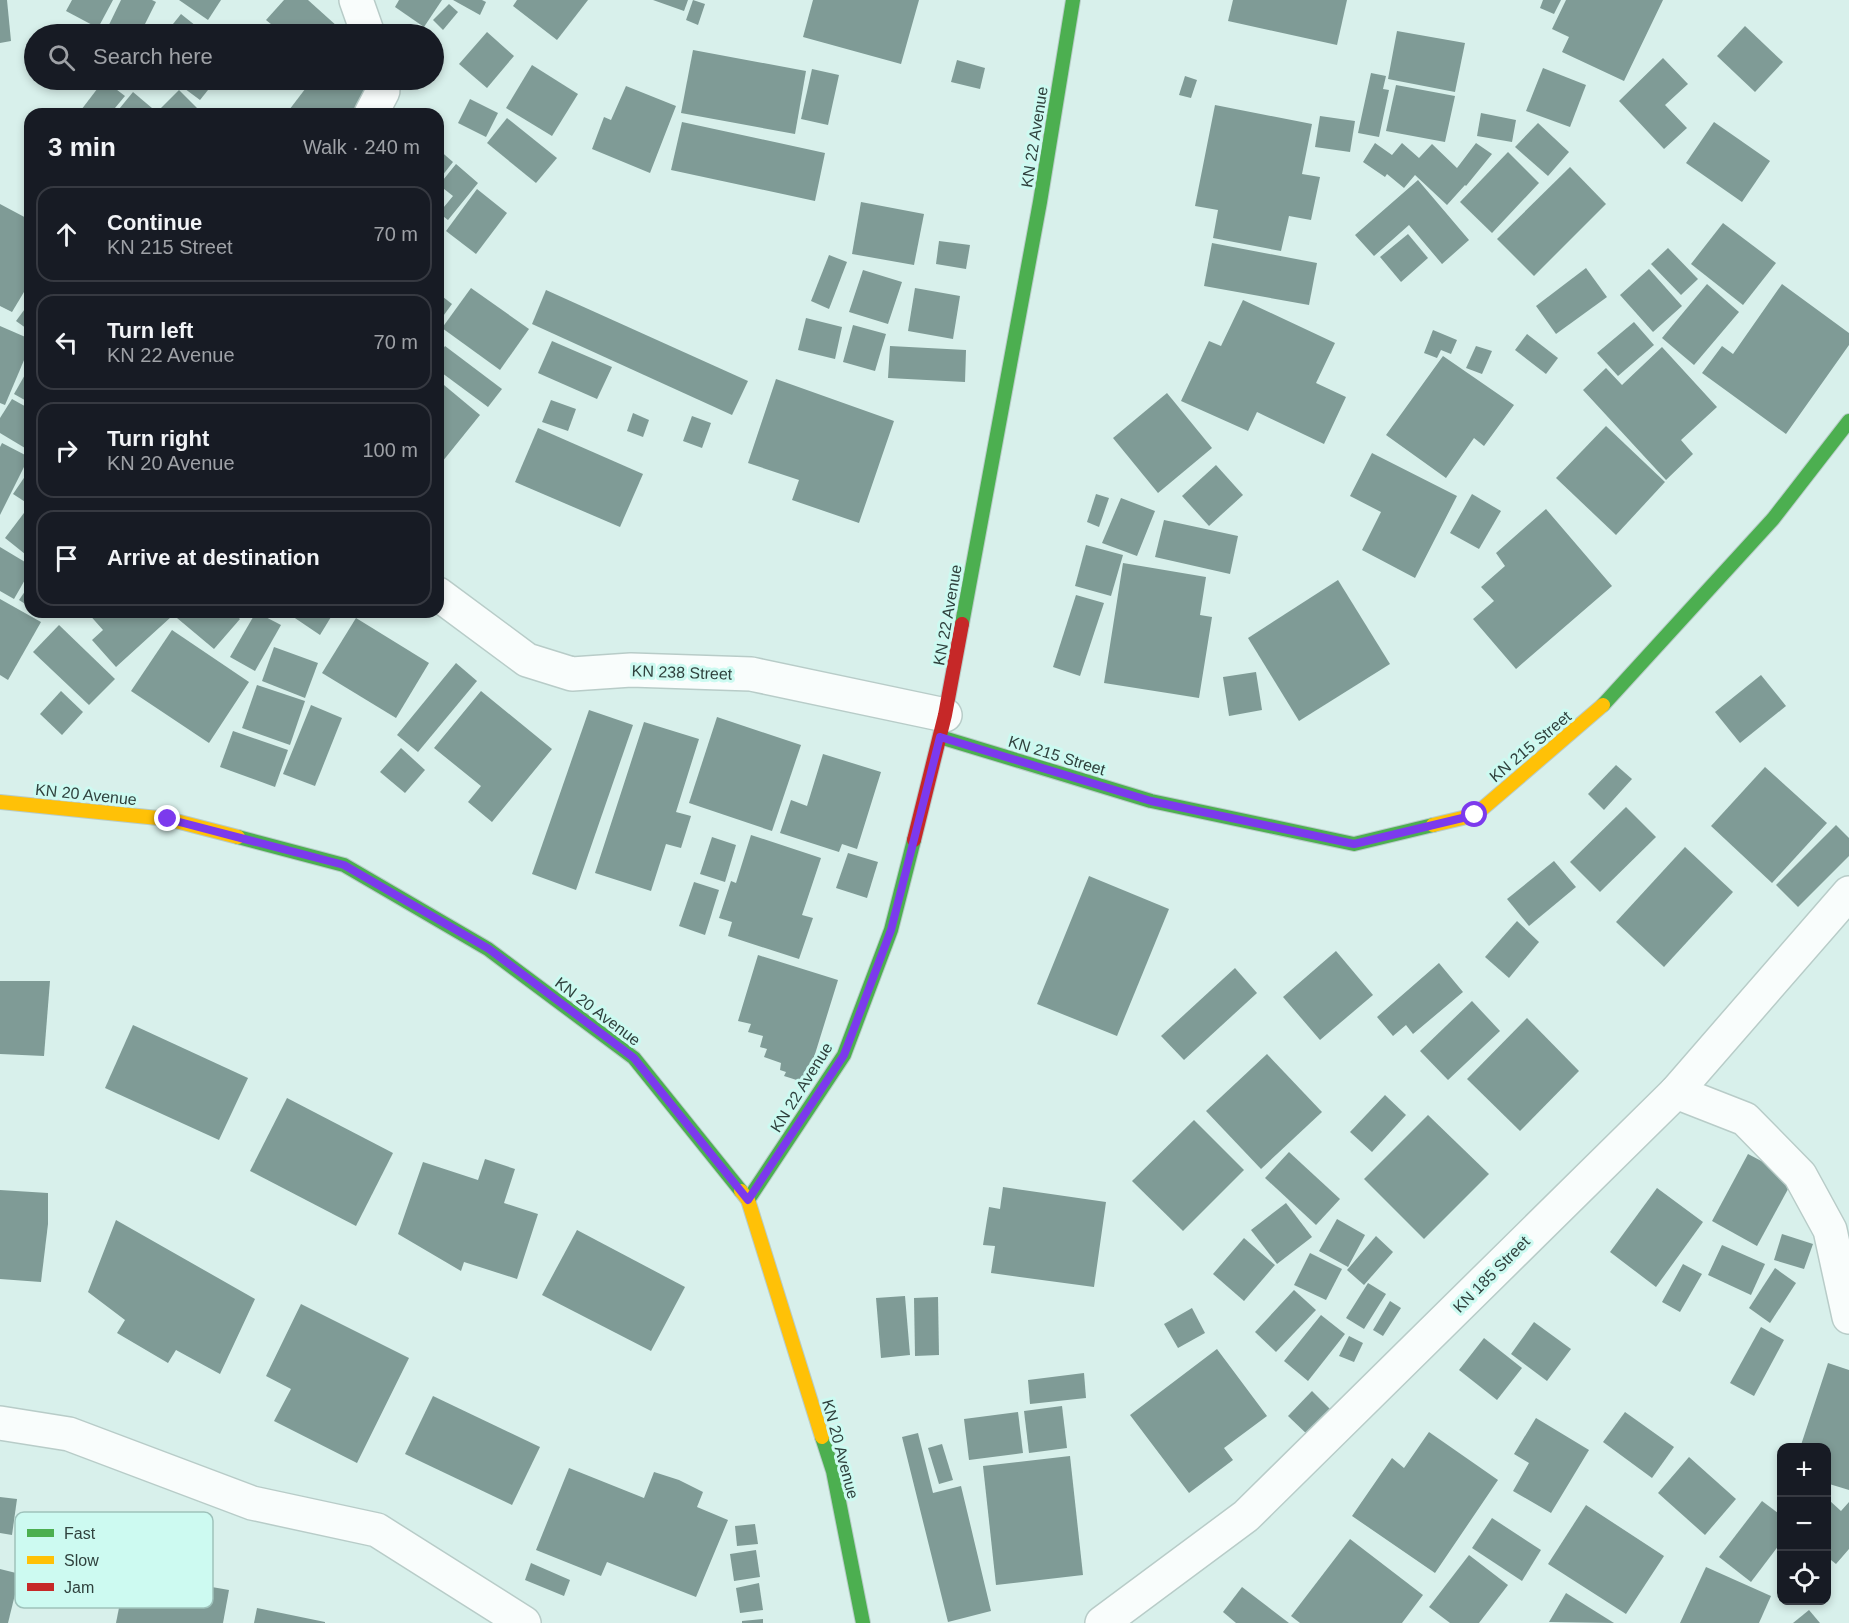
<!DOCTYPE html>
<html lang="en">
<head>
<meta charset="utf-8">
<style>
	body { margin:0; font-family:Arial,sans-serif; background:#20242c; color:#f1f3f6 }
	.controls { position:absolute; right:18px; bottom:18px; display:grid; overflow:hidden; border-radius:12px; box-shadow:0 3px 9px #0003 }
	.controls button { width:54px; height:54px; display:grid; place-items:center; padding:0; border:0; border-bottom:2px solid #363941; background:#171b24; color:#f1f3f6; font:30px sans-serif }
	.stop { position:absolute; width:18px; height:18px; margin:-14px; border:4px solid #7c3aed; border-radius:50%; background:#fff }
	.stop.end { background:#7c3aed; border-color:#fff; box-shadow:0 2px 6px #0008 }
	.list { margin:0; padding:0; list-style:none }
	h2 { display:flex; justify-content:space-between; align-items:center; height:78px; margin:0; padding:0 24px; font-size:26px }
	h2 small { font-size:20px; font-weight:400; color:#9ea1a6 }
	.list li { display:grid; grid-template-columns:39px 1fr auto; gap:18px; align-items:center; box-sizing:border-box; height:96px; margin:0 12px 12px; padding:0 12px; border:2px solid #363941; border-radius:18px }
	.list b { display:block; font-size:22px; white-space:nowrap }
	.list p { margin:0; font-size:20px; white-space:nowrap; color:#9ea1a6 }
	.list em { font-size:20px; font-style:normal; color:#9ea1a6 }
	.icon { flex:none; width:33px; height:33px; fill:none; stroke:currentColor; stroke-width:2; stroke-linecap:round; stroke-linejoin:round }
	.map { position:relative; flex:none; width:1849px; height:1623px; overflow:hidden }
	.search { position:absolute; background:#171b24; box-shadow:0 3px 9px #0003; left:24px; top:24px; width:420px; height:66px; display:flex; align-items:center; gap:15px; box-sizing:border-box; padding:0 21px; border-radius:33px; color:#9ea1a6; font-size:22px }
	.panel { position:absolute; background:#171b24; box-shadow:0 3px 9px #0003; left:24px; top:108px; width:420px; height:510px; border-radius:18px }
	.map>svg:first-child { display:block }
</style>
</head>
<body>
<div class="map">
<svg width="1849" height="1623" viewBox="0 0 1849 1623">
	<rect width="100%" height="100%" fill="#d8f0eb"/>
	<g fill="#7f9b96">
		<polygon points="0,0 7,0 11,41 0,43"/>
		<polygon points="72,0 113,0 98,28 66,11"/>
		<polygon points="121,0 152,0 156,2 140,34 114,34 106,31"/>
		<polygon points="179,0 221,0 208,20"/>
		<polygon points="284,0 308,0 338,27 331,34 283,34 266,20"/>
		<polygon points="399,0 442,0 424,27 395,7"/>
		<polygon points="453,0 482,0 486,2 480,15"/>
		<polygon points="517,0 588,0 557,40 513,6"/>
		<polygon points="653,0 688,0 684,11"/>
		<polygon points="693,0 705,4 698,25 686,20"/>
		<polygon points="813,0 919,0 901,64 803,37"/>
		<polygon points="1233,0 1347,0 1337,45 1228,21"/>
		<polygon points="1543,0 1561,0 1554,14 1540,8"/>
		<polygon points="1566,0 1663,0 1624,81 1562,52 1569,37 1552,29"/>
		<polygon points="449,4 458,12 443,30 433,20"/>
		<polygon points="181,14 206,34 165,34"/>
		<polygon points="1745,26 1783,62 1755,92 1717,56"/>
		<polygon points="1397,31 1465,43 1455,92 1388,79"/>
		<polygon points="487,32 514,56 487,88 459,64"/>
		<polygon points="693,50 806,71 795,134 681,113"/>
		<polygon points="1663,58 1688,84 1665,105 1687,128 1664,149 1619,101"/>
		<polygon points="957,60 985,68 980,89 951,82"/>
		<polygon points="532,65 578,94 552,136 506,108"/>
		<polygon points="1543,68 1586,85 1570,127 1526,111"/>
		<polygon points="812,69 839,75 828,125 801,119"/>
		<polygon points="1371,73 1386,76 1383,89 1389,90 1379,137 1358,133"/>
		<polygon points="1185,76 1197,80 1191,98 1179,95"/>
		<polygon points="104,80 125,96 110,114 78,114"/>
		<polygon points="173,80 216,80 200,100"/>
		<polygon points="312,80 372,80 362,114 286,114"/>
		<polygon points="1396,85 1455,96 1445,142 1386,131"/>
		<polygon points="626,86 676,106 650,173 592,149 604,117 611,120"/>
		<polygon points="179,90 203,114 167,114 161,108"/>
		<polygon points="133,92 159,114 115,114"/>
		<polygon points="470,99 498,113 486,137 458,123"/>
		<polygon points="1215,105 1312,124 1302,174 1320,177 1311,220 1289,216 1281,251 1213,238 1218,210 1195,206"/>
		<polygon points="1481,113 1516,120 1512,142 1477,136"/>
		<polygon points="1320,116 1355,121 1350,152 1315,147"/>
		<polygon points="507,118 557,158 536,183 487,143"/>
		<polygon points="682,122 825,153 815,201 671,170"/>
		<polygon points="1714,122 1770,161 1742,202 1686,163"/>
		<polygon points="1538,123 1569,152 1548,176 1515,147"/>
		<polygon points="1375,143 1392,155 1402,143 1419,158 1432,144 1457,168 1476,143 1492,154 1466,186 1465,185 1447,205 1415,175 1404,188 1387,174 1385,177 1363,162"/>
		<polygon points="438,149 453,162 438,181"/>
		<polygon points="1508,152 1539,183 1492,233 1460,202"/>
		<polygon points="456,164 478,183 448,220 439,213 453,196 439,185"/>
		<polygon points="1570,167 1606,204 1534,276 1497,239"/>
		<polygon points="1418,180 1469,240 1442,264 1409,225 1374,256 1355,235"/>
		<polygon points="477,189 507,213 476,254 446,231"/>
		<polygon points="861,202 924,214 914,265 852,254"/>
		<polygon points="0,204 30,220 30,282 12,312 0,306"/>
		<polygon points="1723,223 1776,263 1743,305 1691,264"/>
		<polygon points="1408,234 1428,258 1401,282 1380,257"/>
		<polygon points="939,241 970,245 966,269 936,264"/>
		<polygon points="1212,243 1317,263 1309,305 1204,286"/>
		<polygon points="1668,248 1698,279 1681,295 1651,264"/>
		<polygon points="829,255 847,262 829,309 811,301"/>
		<polygon points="1586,268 1607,297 1556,334 1536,306"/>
		<polygon points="1649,269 1682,306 1653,332 1620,295"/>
		<polygon points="863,270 902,282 888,324 849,312"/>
		<polygon points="1707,284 1739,312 1694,365 1662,338"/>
		<polygon points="1782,284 1849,333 1849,345 1786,434 1702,373 1722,346 1733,354"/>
		<polygon points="471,288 529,329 500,370 442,328"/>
		<polygon points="915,288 960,296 953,339 908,331"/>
		<polygon points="546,290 748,381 732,415 532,324"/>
		<polygon points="438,293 452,304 438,323"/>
		<polygon points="1243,300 1335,343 1316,383 1346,397 1324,444 1257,412 1248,431 1181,401 1209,341 1221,346"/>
		<polygon points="30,302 30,331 16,321"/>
		<polygon points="806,318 842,327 835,359 798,350"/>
		<polygon points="1634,322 1654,345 1618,376 1597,353"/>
		<polygon points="853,325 886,334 875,371 843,362"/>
		<polygon points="0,326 30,339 30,346 5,405 0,403"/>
		<polygon points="1433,330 1457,340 1451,354 1441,350 1437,358 1424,353"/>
		<polygon points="1527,334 1558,358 1546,374 1515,350"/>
		<polygon points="552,341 612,367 597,399 538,373"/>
		<polygon points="445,346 502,389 488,407 438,370 438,356"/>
		<polygon points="890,346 966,350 965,382 888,378"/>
		<polygon points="1476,346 1492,351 1482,374 1466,368"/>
		<polygon points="1662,347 1717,407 1681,440 1693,454 1666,480 1583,390 1606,368 1622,385"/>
		<polygon points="1443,356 1514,405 1484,446 1474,438 1446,478 1386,435"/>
		<polygon points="30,366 30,403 14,394"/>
		<polygon points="776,379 894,421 859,523 792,500 799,480 748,463"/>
		<polygon points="438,380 480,415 438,467"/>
		<polygon points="1167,393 1212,448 1158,493 1113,438"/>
		<polygon points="12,399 30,409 30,451 0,433 0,418"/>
		<polygon points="551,400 576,409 568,431 542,422"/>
		<polygon points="633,413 649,420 643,437 627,431"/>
		<polygon points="692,416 711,423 702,448 683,441"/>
		<polygon points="1606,426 1665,482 1616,535 1556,478"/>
		<polygon points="538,428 643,474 620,527 515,482"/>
		<polygon points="2,443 29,457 0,515 0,447"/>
		<polygon points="1372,453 1457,496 1415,578 1362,550 1381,512 1350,496"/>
		<polygon points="1216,465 1243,495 1209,526 1182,496"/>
		<polygon points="30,469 30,505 13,494"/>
		<polygon points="1096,494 1109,498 1099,527 1087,522"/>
		<polygon points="1472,494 1501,511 1479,549 1450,533"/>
		<polygon points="1121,498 1155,511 1137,556 1102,543"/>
		<polygon points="27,509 30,511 30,558 5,538"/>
		<polygon points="1546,509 1612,586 1516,669 1473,619 1494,601 1481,587 1505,566 1496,553"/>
		<polygon points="1164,520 1238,536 1230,574 1155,557"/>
		<polygon points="1086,545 1123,555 1111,596 1075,586"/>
		<polygon points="0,547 30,565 30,571 14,599 0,591"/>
		<polygon points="1123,563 1206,577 1200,615 1212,617 1199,698 1104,683"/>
		<polygon points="1338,580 1390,664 1299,721 1248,638"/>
		<polygon points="30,584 30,607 19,600"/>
		<polygon points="1076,595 1104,603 1080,676 1053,667"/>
		<polygon points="0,599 41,622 8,680 0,675"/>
		<polygon points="87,612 166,612 171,617 116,667 92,640 103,630"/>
		<polygon points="182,612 232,612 240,619 214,649 177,618"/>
		<polygon points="256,612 281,625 255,671 230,657"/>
		<polygon points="286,612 334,612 320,635"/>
		<polygon points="356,618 429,663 396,718 322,673"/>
		<polygon points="59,625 115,679 89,705 33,652"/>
		<polygon points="172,630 249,682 209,743 131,691"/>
		<polygon points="274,647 318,663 305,698 262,681"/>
		<polygon points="456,663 477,681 418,752 397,735"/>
		<polygon points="1256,672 1262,710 1229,716 1223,677"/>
		<polygon points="1761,675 1786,706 1740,743 1715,712"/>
		<polygon points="257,685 305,701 290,745 242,728"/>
		<polygon points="61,691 83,712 62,735 40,714"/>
		<polygon points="481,691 552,749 492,822 468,802 481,786 434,748"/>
		<polygon points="311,705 342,718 315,786 283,774"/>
		<polygon points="589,710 633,725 576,890 532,874"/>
		<polygon points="717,717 801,745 772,831 689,803"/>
		<polygon points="644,722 699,739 676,812 691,816 681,848 666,844 651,891 595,873"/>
		<polygon points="233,731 288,750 275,787 220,767"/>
		<polygon points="401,748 425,770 405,793 380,772"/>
		<polygon points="823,754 881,772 857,849 842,844 839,852 780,833 791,800 807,806"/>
		<polygon points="1616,765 1632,779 1604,810 1588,794"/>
		<polygon points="1765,767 1827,823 1772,883 1711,826"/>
		<polygon points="1626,807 1656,837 1600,892 1570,862"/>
		<polygon points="1836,825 1849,838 1849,856 1798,907 1776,885"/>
		<polygon points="751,835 821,858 802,915 813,918 799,959 728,936 732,922 719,918 731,881 736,883"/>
		<polygon points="712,837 736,845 725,882 700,874"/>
		<polygon points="1685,847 1733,892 1664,967 1616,922"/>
		<polygon points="848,853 878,862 867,898 836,888"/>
		<polygon points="1554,861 1576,887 1529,926 1507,899"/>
		<polygon points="1089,876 1169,909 1117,1036 1037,1004"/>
		<polygon points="694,882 719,890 705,935 679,926"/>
		<polygon points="1517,921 1539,942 1509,978 1485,957"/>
		<polygon points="1336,951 1373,995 1320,1040 1283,997"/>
		<polygon points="758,955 838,980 806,1083 784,1076 786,1072 780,1070 781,1063 764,1057 767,1049 760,1047 763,1036 748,1032 751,1024 738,1021"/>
		<polygon points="1439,963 1463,992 1413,1034 1406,1025 1393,1036 1377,1017"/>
		<polygon points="1235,968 1257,993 1184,1060 1161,1036"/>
		<polygon points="0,981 50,981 44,1056 0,1054"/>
		<polygon points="1472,1001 1500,1031 1448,1080 1420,1051"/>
		<polygon points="1527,1018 1579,1071 1520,1131 1467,1079"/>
		<polygon points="133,1025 248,1078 219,1140 105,1088"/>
		<polygon points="1267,1054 1322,1112 1261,1169 1206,1111"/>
		<polygon points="1385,1095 1406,1115 1372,1152 1350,1132"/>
		<polygon points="287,1098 393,1153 356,1226 250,1171"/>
		<polygon points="1428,1115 1489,1174 1424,1239 1364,1179"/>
		<polygon points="1194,1120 1244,1170 1183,1231 1132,1181"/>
		<polygon points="1289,1152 1340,1199 1316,1225 1265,1178"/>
		<polygon points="1748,1154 1794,1178 1757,1246 1712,1221"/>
		<polygon points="485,1159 515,1169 504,1203 538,1214 517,1279 464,1262 461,1271 398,1234 423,1162 478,1180"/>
		<polygon points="1003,1187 1106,1202 1094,1287 991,1273 995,1246 983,1245 989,1207 1000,1209"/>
		<polygon points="1657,1188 1703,1222 1656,1287 1610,1252"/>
		<polygon points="0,1190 48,1193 48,1224 41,1282 0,1279"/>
		<polygon points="1286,1203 1312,1237 1277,1264 1251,1230"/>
		<polygon points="1337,1219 1365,1235 1348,1267 1319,1251"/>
		<polygon points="116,1220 255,1299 220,1374 176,1350 168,1363 117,1333 125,1320 88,1292"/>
		<polygon points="577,1230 685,1287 651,1351 542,1295"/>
		<polygon points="1782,1234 1813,1244 1804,1269 1774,1260"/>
		<polygon points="1376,1236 1393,1252 1364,1285 1347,1270"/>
		<polygon points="1244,1238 1275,1265 1244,1301 1213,1274"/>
		<polygon points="1722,1245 1765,1264 1751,1295 1708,1275"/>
		<polygon points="1310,1253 1342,1269 1326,1300 1294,1285"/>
		<polygon points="1683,1264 1702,1274 1680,1312 1662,1302"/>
		<polygon points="1775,1268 1796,1283 1770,1323 1749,1308"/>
		<polygon points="1368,1283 1386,1294 1364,1329 1346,1318"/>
		<polygon points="1294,1290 1316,1310 1276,1352 1255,1332"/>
		<polygon points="905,1296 910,1355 881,1358 876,1298"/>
		<polygon points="938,1297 939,1355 915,1356 914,1298"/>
		<polygon points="1390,1301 1401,1308 1383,1336 1373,1330"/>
		<polygon points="301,1304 409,1358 357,1463 274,1421 291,1389 266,1376"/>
		<polygon points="1192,1308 1205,1333 1178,1348 1164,1324"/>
		<polygon points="1321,1315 1345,1334 1308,1381 1284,1361"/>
		<polygon points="1534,1322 1571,1349 1547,1381 1511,1354"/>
		<polygon points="1761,1327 1784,1340 1754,1396 1730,1383"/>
		<polygon points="1349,1336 1363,1343 1354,1362 1339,1356"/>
		<polygon points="1484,1338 1522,1368 1497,1400 1459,1370"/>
		<polygon points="1217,1349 1267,1416 1224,1448 1233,1460 1189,1493 1130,1415"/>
		<polygon points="1828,1363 1849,1370 1849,1490 1826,1483 1826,1448 1800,1448"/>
		<polygon points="1084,1373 1086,1398 1030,1404 1028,1380"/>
		<polygon points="1312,1391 1333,1412 1310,1437 1288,1416"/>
		<polygon points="433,1396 540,1447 512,1505 405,1454"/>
		<polygon points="1062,1406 1067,1448 1029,1453 1024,1411"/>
		<polygon points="1018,1412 1023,1453 969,1460 964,1419"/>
		<polygon points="1625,1412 1674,1447 1652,1478 1603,1442"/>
		<polygon points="1536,1418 1589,1450 1551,1513 1513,1491 1529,1463 1514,1454"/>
		<polygon points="1429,1432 1498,1480 1435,1573 1352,1516 1392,1458 1404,1468"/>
		<polygon points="918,1433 933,1493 961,1486 991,1611 948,1622 902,1437"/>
		<polygon points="942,1444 953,1480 939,1484 928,1448"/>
		<polygon points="1070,1456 1083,1575 996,1585 983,1466"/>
		<polygon points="1689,1457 1736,1499 1705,1535 1658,1493"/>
		<polygon points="569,1468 644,1498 654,1472 679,1480 703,1492 697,1507 728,1520 696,1597 607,1562 601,1576 536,1550"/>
		<polygon points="0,1497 17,1499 12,1535 0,1533"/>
		<polygon points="1762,1501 1782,1516 1782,1541 1751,1582 1719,1557"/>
		<polygon points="1830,1501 1841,1511 1849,1502 1849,1549 1836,1564 1826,1556 1826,1506"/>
		<polygon points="1586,1505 1664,1556 1626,1614 1548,1564"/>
		<polygon points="1492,1518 1541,1550 1522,1581 1472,1548"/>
		<polygon points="755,1524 758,1544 737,1546 735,1526"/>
		<polygon points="1350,1539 1423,1595 1402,1623 1300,1623 1291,1616"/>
		<polygon points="756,1550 760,1577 734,1581 730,1554"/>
		<polygon points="1469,1555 1508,1585 1479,1623 1450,1623 1429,1607"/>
		<polygon points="531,1563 570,1580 564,1596 525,1580"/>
		<polygon points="1706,1567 1771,1596 1759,1623 1680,1623"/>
		<polygon points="0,1569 20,1574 8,1623 0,1623"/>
		<polygon points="126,1572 229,1590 223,1623 116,1623"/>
		<polygon points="759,1583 763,1610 740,1613 736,1588"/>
		<polygon points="1242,1587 1289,1623 1236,1623 1223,1612"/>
		<polygon points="1566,1593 1614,1623 1549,1622"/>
		<polygon points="257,1608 325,1622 325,1623 254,1623"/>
		<polygon points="1809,1610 1820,1623 1793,1623"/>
		<polygon points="763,1619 763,1623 742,1623 742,1621"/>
	</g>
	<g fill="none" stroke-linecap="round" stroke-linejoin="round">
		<defs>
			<g id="street">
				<polyline points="356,0 368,34"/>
				<polyline points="371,114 383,91 382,80"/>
				<polyline points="438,594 527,660 572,674 631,670 751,674 945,715"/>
				<polyline points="1676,1092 1745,1119 1800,1175 1830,1230 1849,1317"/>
				<polyline points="0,1423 69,1434 252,1503 377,1530 524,1623"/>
				<polyline points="1102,1623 1246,1516 1676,1092 1849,893"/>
			</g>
			<g id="fast">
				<polyline points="962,624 1040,202 1073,0"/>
				<polyline points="1603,705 1773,519 1849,421"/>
				<polyline points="940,737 1151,801 1354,844 1433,825"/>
				<polyline points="238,837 344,865 488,949 634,1058 741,1191"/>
				<polyline points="748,1200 844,1055 891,930 914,840"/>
				<polyline points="822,1437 833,1471 863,1623"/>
			</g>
			<g id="slow">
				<polyline points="0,802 168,819 238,837"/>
				<polyline points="1433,825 1475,815 1603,705"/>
				<polyline points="741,1191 748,1200 822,1437"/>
			</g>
			<polyline id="jam" points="914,840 945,715 962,624"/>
		</defs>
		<use href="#street" stroke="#b8ccc8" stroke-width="36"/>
		<use href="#fast" stroke="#b8ccc8" stroke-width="16"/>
		<use href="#slow" stroke="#b8ccc8" stroke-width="16"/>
		<use href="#jam" stroke="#b8ccc8" stroke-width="16"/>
		<use href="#street" stroke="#f9fdfc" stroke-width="33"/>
		<use href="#fast" stroke="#4caf50" stroke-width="14"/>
		<use href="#slow" stroke="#ffc107" stroke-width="14"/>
		<use href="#jam" stroke="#c62828" stroke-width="14"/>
	</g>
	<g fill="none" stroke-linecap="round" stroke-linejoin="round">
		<polyline stroke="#7c3aed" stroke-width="8" points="168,819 344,865 489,949 634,1058 748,1200 844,1055 891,930 940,737 1151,801 1354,844 1475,815"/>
	</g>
	<g text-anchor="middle" stroke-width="6" stroke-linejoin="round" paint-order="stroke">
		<g font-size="16" fill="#2f413d" stroke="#cdfaf1">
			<text transform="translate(1034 137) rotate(-81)" y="6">KN 22 Avenue</text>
			<text transform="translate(947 615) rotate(-80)" y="6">KN 22 Avenue</text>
			<text transform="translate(682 672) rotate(2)" y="6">KN 238 Street</text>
			<text transform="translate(1530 746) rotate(-40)" y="6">KN 215 Street</text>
			<text transform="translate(1057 755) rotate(17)" y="6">KN 215 Street</text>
			<text transform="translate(86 794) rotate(6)" y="6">KN 20 Avenue</text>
			<text transform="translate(598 1011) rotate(37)" y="6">KN 20 Avenue</text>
			<text transform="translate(801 1087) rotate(-58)" y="6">KN 22 Avenue</text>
			<text transform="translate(1491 1274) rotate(-45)" y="6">KN 185 Street</text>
			<text transform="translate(841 1449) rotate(75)" y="6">KN 20 Avenue</text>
		</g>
	</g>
	<rect x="15" y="1512" width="198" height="96" rx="9" fill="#cdfaf1" stroke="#9ec2bb" stroke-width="1.5"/>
	<rect x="27" y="1529" width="27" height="8" fill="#4caf50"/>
	<rect x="27" y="1556" width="27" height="8" fill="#ffc107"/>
	<rect x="27" y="1583" width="27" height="8" fill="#c62828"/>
	<g font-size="16" fill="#2f413d">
		<text x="64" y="1539">Fast</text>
		<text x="64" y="1566">Slow</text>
		<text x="64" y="1593">Jam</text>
	</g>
</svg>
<div class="controls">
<button>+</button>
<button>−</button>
<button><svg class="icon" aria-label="locate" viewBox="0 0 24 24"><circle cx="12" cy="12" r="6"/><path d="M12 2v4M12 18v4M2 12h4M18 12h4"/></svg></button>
</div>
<div class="stop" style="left:1475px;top:815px"></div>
<div class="stop end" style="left:168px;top:819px"></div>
<div class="search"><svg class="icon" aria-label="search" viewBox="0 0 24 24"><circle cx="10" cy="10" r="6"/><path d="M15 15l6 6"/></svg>Search here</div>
<section class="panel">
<h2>3 min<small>Walk · 240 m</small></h2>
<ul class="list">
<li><svg class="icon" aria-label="ahead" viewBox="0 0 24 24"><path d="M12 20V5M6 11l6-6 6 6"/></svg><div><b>Continue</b><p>KN 215 Street</p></div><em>70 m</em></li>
<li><svg class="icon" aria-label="left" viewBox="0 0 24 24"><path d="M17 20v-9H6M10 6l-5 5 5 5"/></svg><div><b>Turn left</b><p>KN 22 Avenue</p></div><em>70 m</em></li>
<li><svg class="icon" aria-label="right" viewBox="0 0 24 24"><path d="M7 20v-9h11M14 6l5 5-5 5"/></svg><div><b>Turn right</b><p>KN 20 Avenue</p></div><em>100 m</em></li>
<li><svg class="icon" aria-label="arrive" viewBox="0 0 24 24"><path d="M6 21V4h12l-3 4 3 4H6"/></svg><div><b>Arrive at destination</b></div></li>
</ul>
</section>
</div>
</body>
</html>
